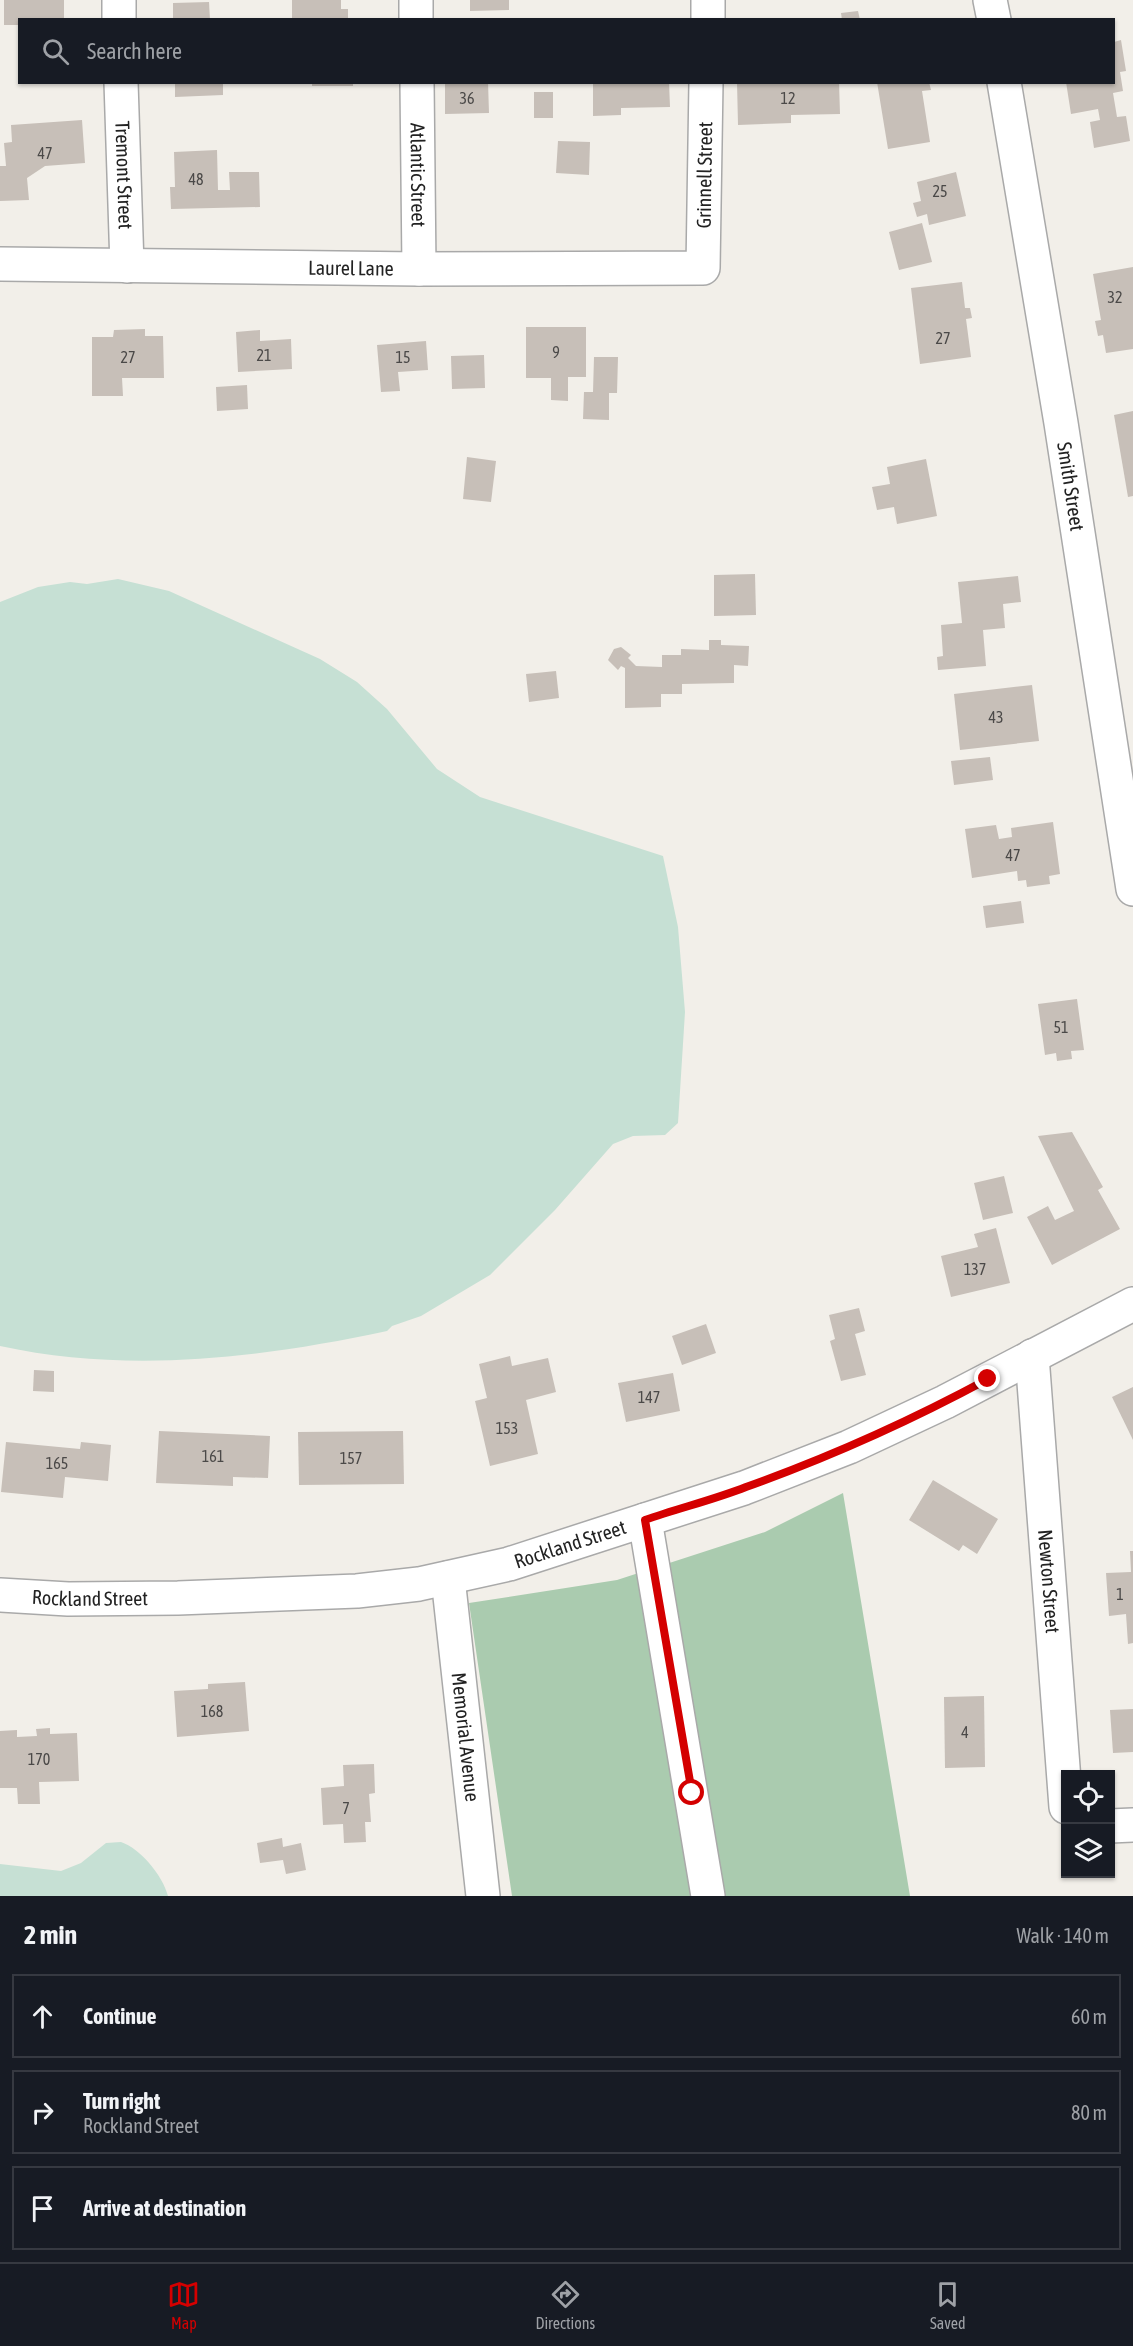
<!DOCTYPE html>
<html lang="en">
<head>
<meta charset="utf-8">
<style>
	body { margin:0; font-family:"Asap Condensed",sans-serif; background:#20242c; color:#f1f3f6 }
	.controls { position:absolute; right:18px; bottom:18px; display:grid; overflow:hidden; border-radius:0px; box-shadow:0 2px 4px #0004 }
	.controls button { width:54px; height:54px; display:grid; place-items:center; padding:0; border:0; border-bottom:2px solid #363941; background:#171b24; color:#f1f3f6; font:30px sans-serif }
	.stop { position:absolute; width:18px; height:18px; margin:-14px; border:4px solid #d40000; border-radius:50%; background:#fff }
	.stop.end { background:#d40000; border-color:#fff; box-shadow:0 2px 6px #0008 }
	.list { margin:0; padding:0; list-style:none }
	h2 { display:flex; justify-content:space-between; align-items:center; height:78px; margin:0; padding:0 24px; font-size:26px }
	h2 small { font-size:20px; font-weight:400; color:#9ea1a6 }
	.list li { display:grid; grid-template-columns:39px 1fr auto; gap:18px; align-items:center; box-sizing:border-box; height:84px; margin:0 12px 12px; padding:0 12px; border:2px solid #363941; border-radius:0px }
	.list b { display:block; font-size:22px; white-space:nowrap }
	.list p { margin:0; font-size:20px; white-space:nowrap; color:#9ea1a6 }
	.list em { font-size:20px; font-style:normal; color:#9ea1a6 }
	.icon { flex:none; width:33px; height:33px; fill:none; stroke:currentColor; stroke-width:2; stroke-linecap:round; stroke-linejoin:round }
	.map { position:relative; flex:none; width:1133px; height:1896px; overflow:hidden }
	.search { position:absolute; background:#171b24; box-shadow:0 2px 4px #0004; left:18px; right:18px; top:18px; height:66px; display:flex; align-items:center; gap:15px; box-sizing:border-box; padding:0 21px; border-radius:0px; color:#9ea1a6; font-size:22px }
	.sheet { height:366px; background:#171b24 }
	nav { display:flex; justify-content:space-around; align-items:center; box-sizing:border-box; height:84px; border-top:2px solid #363941; background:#171b24; font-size:16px; color:#9ea1a6 }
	nav a { display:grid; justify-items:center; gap:3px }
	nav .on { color:#d40000 }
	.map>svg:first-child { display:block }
</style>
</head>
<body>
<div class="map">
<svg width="1133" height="1896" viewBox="0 0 1133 1896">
	<rect width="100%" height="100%" fill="#f2efe9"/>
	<g fill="#c6e0d4">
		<path d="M118 579 169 591 320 659 357 682 387 709 437 769 480 797 663 856 678 927 685 1012 678 1123 665 1135 633 1136 613 1144 555 1210 490 1275 421 1316 392 1326 387 1331C261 1358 128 1374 0 1346V602L38 587 70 582 87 584Z"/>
		<path d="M121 1842C140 1848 163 1876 168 1896H0V1864L61 1871 81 1863 106 1843Z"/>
	</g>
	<polygon fill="#aacbaf" points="843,1493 910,1896 512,1896 469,1603 617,1580 765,1532"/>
	<g fill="#c7bfb8">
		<polygon points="4,0 64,0 64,20 20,20 20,25 4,25"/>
		<polygon points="292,0 341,0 341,9 348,9 348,20 292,20"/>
		<polygon points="470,0 509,0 509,10 470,11"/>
		<polygon points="209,2 210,20 173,20 173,3"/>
		<polygon points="858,11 860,20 842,20 841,13"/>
		<polygon points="1121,40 1126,71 1120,72 1123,91 1113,93 1117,117 1126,116 1130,141 1094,148 1090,122 1100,120 1098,109 1071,114 1066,82 1114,82 1114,42"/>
		<polygon points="175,82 223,82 223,95 175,97"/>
		<rect x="312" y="82" width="41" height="4"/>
		<polygon points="445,82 488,82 489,113 445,114"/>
		<polygon points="593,82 669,82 670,107 621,108 621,115 593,116"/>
		<polygon points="737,82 839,82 840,114 791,115 791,123 738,125"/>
		<polygon points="877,82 929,82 931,90 922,91 930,142 888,149"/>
		<rect x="534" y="92" width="19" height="26"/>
		<polygon points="82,120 85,163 45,166 27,178 29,200 0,201 0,166 6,166 4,143 12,142 11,125"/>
		<polygon points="558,141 590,142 589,175 556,173"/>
		<polygon points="217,150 218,190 230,190 229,172 259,172 260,207 171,209 170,187 175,187 174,152"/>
		<polygon points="956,172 966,216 929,225 927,214 917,217 913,203 921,201 917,182"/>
		<polygon points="922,223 932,262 899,270 889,232"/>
		<polygon points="1133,267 1133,349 1106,353 1103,335 1098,336 1095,321 1101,320 1093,274"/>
		<polygon points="962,282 965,308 970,308 972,318 966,319 971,357 920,364 911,288"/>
		<polygon points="526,327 586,327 586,377 568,377 568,401 551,400 551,378 526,378"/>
		<polygon points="145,329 145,336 163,336 164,378 122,378 123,396 92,396 92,337 113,337 114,330"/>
		<polygon points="260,330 260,341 291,339 292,369 238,372 236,332"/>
		<polygon points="426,341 428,370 398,372 400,391 381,392 377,345"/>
		<polygon points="484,355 485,388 452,389 451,356"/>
		<polygon points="594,357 618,357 617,393 609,393 609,420 583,419 584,392 593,392"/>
		<polygon points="247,385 248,409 217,411 216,387"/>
		<polygon points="1133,411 1133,496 1128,497 1114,415"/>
		<polygon points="467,457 496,461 491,502 463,499"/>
		<polygon points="926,459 937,516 897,524 894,507 877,510 872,487 890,484 887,467"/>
		<polygon points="755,574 756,615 714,616 714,575"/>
		<polygon points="1018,576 1021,602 1003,604 1005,628 983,630 986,666 938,670 937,657 943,656 941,625 962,623 958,582"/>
		<polygon points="709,640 721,640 721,645 749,646 748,666 734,665 734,683 682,684 682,694 661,694 661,707 625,708 625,668 621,666 618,670 608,660 614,649 621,647 631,655 628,658 636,666 662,667 662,655 681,655 681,649 709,650"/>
		<polygon points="556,671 559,698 529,702 526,674"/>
		<polygon points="1032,685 1039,741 960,750 954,694"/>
		<polygon points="990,757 993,780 954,785 951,761"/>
		<polygon points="1053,822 1060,874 1049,876 1050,884 1027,887 1026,880 1018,881 1017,871 972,878 965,829 996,825 999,839 1012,837 1011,828"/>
		<polygon points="1021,901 1024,923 986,928 983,906"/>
		<polygon points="1077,999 1084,1050 1071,1051 1072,1059 1057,1061 1056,1053 1045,1055 1038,1004"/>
		<polygon points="1072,1132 1103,1187 1098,1190 1120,1229 1052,1265 1027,1217 1048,1206 1055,1220 1074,1211 1038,1136"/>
		<polygon points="1004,1176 1013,1213 983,1220 974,1183"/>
		<polygon points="996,1228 1010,1283 951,1297 941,1256 978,1247 974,1234"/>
		<polygon points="859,1308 865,1331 855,1334 866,1375 841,1381 830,1341 835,1339 829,1315"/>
		<polygon points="706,1324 716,1353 682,1365 672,1336"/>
		<polygon points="510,1356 512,1366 548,1358 556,1392 526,1400 538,1454 490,1466 475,1401 487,1398 479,1364"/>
		<polygon points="34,1370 54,1371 54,1392 33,1391"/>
		<polygon points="673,1373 680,1411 626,1422 618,1383"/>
		<polygon points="1133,1387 1133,1440 1112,1397"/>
		<polygon points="159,1431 270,1436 268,1478 233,1477 233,1486 156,1483"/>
		<polygon points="403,1431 404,1484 299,1485 298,1432"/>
		<polygon points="6,1442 80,1449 81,1442 111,1445 108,1481 65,1477 63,1498 1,1492"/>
		<polygon points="933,1480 998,1519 977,1554 963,1545 959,1551 909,1520"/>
		<polygon points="1130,1551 1133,1551 1133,1643 1128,1644 1126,1614 1109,1616 1106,1573 1131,1572"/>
		<polygon points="245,1682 249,1731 177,1737 174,1691 208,1689 208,1684"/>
		<polygon points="984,1696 985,1767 945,1768 944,1697"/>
		<polygon points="1133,1709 1133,1752 1113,1753 1110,1710"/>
		<polygon points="50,1728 50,1734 77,1733 79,1781 39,1782 40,1804 18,1804 17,1788 0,1788 0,1731 17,1730 17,1737 37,1736 36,1729"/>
		<polygon points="374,1764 375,1793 369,1794 371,1822 365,1822 366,1842 344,1843 343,1824 323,1825 321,1788 344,1786 343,1765"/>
		<polygon points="282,1838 283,1847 301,1843 306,1870 286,1874 283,1860 260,1863 257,1843"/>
	</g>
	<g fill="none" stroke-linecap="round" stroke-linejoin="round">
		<defs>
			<g id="minor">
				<polyline points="119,0 119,20"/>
				<polyline points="416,0 416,20"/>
				<polyline points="990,0 994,20"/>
				<polyline points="708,20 708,0"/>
				<path id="s1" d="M121 82 127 266"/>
				<path id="s2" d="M417 82 419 269"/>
				<path id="s3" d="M1004 82 1061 423 1133 889"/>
				<path id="s4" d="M0 264 419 269 703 268 706 82"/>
				<path id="s5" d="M1032 1356 1066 1807"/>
				<polyline points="645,1520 708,1896"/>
				<path id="s6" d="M448 1578 483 1896"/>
				<path id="s7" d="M0 1595 68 1599 178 1598 357 1591 419 1584 509 1564 744 1488 849 1447 945 1402 1133 1304"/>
				<polyline points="1110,1826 1133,1825"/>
			</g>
		</defs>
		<use href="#minor" stroke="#a9a9a9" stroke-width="36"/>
		<use href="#minor" stroke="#fff" stroke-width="33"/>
	</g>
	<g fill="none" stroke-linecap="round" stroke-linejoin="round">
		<path stroke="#d40000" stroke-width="8" d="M692 1793 645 1520C679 1508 713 1500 746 1487 830 1457 910 1421 988 1379"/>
	</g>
	<g text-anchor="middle" stroke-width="4.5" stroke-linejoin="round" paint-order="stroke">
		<g font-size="16" fill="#4b4948">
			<text x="467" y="104">36</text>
			<text x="788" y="104">12</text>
			<text x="45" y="159">47</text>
			<text x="196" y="185">48</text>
			<text x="940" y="197">25</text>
			<text x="1115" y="303">32</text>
			<text x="943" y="344">27</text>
			<text x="556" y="358">9</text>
			<text x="264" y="361">21</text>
			<text x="128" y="363">27</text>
			<text x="403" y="363">15</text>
			<text x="996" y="723">43</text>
			<text x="1013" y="861">47</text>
			<text x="1061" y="1033">51</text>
			<text x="975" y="1275">137</text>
			<text x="649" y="1403">147</text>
			<text x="507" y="1434">153</text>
			<text x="213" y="1462">161</text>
			<text x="351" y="1464">157</text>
			<text x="57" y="1469">165</text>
			<text x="1120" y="1600">1</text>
			<text x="212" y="1717">168</text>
			<text x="965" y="1738">4</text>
			<text x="39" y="1765">170</text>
			<text x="346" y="1814">7</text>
		</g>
		<g font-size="20" fill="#222" stroke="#fff">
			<text dy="7" stroke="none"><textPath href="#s1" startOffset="93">Tremont Street</textPath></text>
			<text dy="7" stroke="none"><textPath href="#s4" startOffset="796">Grinnell Street</textPath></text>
			<text dy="7" stroke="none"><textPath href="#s2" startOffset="93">Atlantic Street</textPath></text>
			<text dy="7" stroke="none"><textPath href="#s4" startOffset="351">Laurel Lane</textPath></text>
			<text dy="7" stroke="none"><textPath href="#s3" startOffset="410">Smith Street</textPath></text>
			<text dy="7" stroke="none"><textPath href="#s7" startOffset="576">Rockland Street</textPath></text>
			<text dy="7" stroke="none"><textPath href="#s5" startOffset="226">Newton Street</textPath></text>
			<text dy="7" stroke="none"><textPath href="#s7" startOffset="90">Rockland Street</textPath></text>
			<text dy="7" stroke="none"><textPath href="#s6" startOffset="160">Memorial Avenue</textPath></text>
		</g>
	</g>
</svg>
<div class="controls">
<button><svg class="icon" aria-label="locate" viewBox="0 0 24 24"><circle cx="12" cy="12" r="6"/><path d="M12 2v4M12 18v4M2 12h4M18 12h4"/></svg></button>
<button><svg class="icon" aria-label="layers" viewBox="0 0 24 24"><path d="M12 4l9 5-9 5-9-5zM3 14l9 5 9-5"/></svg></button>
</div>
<div class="stop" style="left:692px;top:1793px"></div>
<div class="stop end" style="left:988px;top:1379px"></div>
<div class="search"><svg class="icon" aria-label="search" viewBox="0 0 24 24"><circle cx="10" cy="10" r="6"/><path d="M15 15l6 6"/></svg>Search here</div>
</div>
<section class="sheet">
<h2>2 min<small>Walk · 140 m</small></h2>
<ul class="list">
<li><svg class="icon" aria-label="ahead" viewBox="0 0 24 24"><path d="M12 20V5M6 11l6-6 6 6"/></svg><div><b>Continue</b></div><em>60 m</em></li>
<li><svg class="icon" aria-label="right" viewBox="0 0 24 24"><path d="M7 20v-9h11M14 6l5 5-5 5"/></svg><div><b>Turn right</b><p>Rockland Street</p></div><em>80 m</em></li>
<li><svg class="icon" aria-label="arrive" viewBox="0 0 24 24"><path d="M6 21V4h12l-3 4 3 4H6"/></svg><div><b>Arrive at destination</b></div></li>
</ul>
</section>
<nav>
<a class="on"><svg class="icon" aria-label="map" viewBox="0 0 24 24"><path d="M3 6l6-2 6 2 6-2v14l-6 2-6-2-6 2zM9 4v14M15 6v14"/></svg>Map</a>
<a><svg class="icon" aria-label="directions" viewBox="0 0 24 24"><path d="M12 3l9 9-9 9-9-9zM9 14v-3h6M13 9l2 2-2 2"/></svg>Directions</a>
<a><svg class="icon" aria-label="saved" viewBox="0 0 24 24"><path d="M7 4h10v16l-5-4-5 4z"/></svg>Saved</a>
</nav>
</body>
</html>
